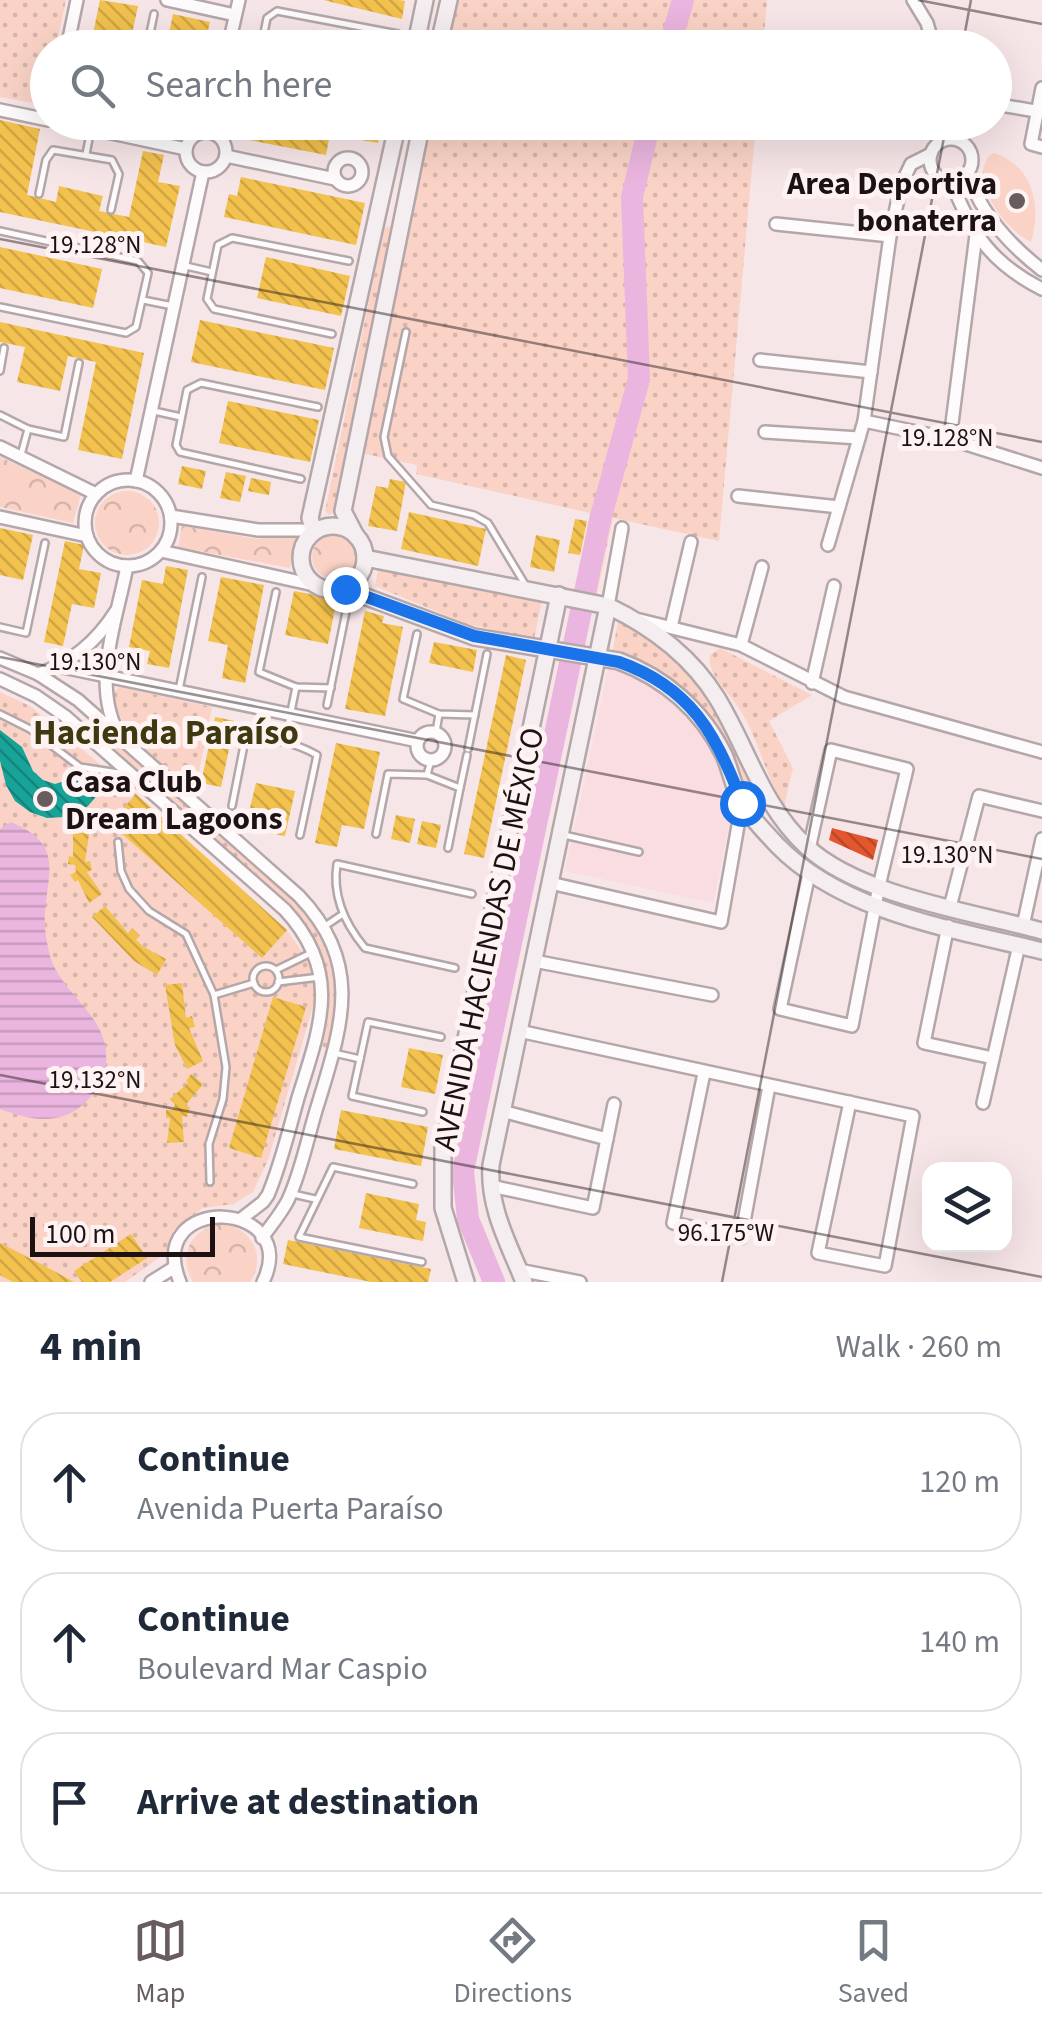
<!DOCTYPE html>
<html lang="en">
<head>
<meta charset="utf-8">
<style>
	body { margin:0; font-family:"Source Sans 3",sans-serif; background:#f6f6f7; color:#1f2937 }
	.controls { position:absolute; right:30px; bottom:30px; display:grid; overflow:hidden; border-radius:20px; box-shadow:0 10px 40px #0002 }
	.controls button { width:90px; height:90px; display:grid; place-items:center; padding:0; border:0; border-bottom:2px solid #e0e1e3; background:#fff; color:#1f2937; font:50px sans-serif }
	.scale { position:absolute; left:30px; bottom:25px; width:185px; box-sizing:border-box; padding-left:10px; border:5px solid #1c1213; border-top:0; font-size:28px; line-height:35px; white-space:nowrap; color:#1c1213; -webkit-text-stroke:8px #fef2f3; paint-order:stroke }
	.stop { position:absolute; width:30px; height:30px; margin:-22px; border:8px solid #1a73e8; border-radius:50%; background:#fff }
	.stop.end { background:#1a73e8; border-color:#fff; box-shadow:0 2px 10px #0008 }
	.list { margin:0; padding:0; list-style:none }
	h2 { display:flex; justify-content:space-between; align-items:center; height:130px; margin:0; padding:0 40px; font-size:42px }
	h2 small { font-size:32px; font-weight:400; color:#747a83 }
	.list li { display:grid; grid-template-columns:65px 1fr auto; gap:30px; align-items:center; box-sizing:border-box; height:140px; margin:0 20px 20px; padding:0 20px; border:2px solid #e0e1e3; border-radius:40px }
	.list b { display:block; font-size:38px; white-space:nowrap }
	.list p { margin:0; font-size:32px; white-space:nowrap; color:#747a83 }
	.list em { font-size:32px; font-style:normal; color:#747a83 }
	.icon { flex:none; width:55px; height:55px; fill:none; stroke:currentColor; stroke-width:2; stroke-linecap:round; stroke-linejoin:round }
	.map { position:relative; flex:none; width:1042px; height:1282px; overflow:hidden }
	.search { position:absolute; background:#fff; box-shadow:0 10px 40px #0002; left:30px; right:30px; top:30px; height:110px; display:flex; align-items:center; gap:25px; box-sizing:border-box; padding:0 35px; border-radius:55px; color:#747a83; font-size:38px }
	.sheet { height:610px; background:#fff }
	nav { display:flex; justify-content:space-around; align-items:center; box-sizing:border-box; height:140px; border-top:2px solid #e0e1e3; background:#fff; font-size:28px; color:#747a83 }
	nav a { display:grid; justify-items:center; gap:5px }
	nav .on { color:#695c5e }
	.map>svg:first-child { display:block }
</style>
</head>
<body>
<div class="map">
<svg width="1042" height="1282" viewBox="0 0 1042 1282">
	<defs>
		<pattern id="grass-dots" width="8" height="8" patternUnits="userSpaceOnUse" patternTransform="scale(2.5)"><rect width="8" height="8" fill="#fad3c6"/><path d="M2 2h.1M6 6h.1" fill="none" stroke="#d6b4a9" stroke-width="1.8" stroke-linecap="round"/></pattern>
		<pattern id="park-crowns" width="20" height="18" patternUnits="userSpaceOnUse" patternTransform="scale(2.5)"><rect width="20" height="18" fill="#fad3c6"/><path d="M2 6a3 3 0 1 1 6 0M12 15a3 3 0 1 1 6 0" fill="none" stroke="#d6b4a9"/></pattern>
		<pattern id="water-rules" width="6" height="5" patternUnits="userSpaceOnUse" patternTransform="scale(2.5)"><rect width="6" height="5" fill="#eab5de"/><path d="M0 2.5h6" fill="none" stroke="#c89bbe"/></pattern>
		<pattern id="homes-back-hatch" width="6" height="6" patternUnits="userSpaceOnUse" patternTransform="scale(2.5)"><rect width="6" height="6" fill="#f2c14e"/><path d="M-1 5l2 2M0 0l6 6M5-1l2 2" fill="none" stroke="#cfa543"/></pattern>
		<pattern id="shops-back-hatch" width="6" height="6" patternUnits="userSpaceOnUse" patternTransform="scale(2.5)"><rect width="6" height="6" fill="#e4572e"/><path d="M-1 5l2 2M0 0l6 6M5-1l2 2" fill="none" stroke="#b84726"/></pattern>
		<pattern id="public-back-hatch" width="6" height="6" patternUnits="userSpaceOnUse" patternTransform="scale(2.5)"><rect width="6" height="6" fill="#17a398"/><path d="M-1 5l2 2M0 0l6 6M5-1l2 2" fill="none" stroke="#14837b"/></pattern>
	</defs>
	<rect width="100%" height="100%" fill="#f7e6e8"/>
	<polygon fill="#fadde1" points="609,666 647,679 678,702 715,755 735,798 713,903 565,871"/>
	<g fill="url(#grass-dots)">
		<polygon points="0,0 66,0 56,47 48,48 47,83 43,105 0,97"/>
		<polygon points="455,0 767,0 763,47 444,48"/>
		<polygon points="427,123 756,123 719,541 613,518 597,594 544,583 576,589 590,513 416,474 417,465 365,454"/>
		<polygon points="388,226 392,231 334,512 329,515 325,511 384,229"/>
		<polygon points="379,566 542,601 534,639 467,624 375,586"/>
		<path d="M618 621C686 657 727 713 749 785L742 781 735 763 637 662 613 650Z"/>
		<path d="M720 648 812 695 769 721 793 768 784 806C765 775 759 740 740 710 731 694 706 674 710 655Z"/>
		<path d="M119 687 212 707 195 791C162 764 118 739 114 693Z"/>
		<polygon points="0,692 30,706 136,794 287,930 310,963 315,983 314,1003 268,1160 253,1192 234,1204 203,1208 174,1230 166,1253 125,1282 0,1282"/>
		<path d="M105 735 294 901C333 943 344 994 327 1048L322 1047C337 994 329 946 290 905L102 739Z"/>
	</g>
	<g fill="url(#park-crowns)">
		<polygon points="0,457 81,495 73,523 0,507"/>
		<circle cx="127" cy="523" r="32"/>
		<polygon points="182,526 257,539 297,533 290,568 178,547"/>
		<circle cx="334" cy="557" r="22"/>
		<path d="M222 1224C252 1228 267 1256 250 1282H193C177 1255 191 1228 222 1224Z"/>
	</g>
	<path fill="#fad3c6" d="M994 153C1033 165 1042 206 1031 242 1010 232 987 202 982 179 981 172 986 162 988 156Z"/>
	<path fill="url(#water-rules)" d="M11 822C62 844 49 868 45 911 44 926 46 941 50 956 62 996 110 1016 106 1062 104 1081 95 1095 80 1107 57 1126 26 1119 0 1109V829Z"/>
	<g fill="url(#homes-back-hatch)">
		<polygon points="100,0 138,6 129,48 90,48"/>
		<polygon points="323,0 399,0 405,1 402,19"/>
		<polygon points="173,14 210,22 204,48 166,48"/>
		<polygon points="318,34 373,46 373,48 315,48"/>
		<polygon points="0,120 40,129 27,195 56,202 59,186 103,196 99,211 129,217 143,151 164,155 158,182 180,186 166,247 0,212"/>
		<polygon points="253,122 382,122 378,143 330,134 326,155 249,140"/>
		<polygon points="241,177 365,203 356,245 224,217 229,194 237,196"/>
		<polygon points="0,247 102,269 93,308 0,288"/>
		<polygon points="266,257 350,276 341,316 257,298"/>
		<polygon points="200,320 334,348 325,390 191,362"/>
		<polygon points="0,322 144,353 122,459 78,450 96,362 68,356 60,391 17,382 25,347 0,342"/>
		<polygon points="228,401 319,420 310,462 219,443"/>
		<polygon points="182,466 206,471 202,489 178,484"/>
		<polygon points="226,472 246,476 240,502 220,498"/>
		<polygon points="251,478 271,482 269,495 248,491"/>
		<polygon points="390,479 406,482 397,531 368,526 376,486 388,488"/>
		<polygon points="409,512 486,529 478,566 401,549"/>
		<polygon points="575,519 587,521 580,555 568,553"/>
		<polygon points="0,528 33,535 23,580 0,575"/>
		<polygon points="536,535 560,540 554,572 530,567"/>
		<polygon points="65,541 84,545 79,569 101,573 94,608 72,604 63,646 44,642"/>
		<polygon points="166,566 188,570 169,668 147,664 150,651 129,647 142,580 163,584"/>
		<polygon points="221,577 264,585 245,683 222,678 228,645 208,641"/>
		<polygon points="294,591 337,599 328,644 285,635"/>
		<polygon points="365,611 384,616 382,623 403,627 385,716 345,709"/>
		<polygon points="434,642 477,650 473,672 429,663"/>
		<polygon points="506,655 526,660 484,858 464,854"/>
		<polygon points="215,717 235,721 221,787 201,783"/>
		<polygon points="336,743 380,752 364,829 342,825 337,847 315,843"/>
		<polygon points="256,783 295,791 285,836 265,832 267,820 248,816"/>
		<polygon points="136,794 287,930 262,958 110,823"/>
		<polygon points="396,815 415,819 410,843 391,839"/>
		<polygon points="422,821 441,825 436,848 417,844"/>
		<polygon points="73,832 89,834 85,862 90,861 92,870 87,872 102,894 89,903 78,880 75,882 70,875 76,872 75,865 68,864 69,856 73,857"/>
		<polygon points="105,906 128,933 132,928 140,936 136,940 144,947 166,959 157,975 134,961 92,917"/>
		<polygon points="182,983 186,1018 192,1016 195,1027 189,1028 203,1061 187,1069 175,1045 165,985"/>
		<polygon points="273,997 306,1007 261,1158 229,1148"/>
		<polygon points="409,1048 443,1055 435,1094 401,1087"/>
		<polygon points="191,1074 203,1084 185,1106 190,1107 187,1117 182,1116 184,1142 167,1143 170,1118 166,1118 166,1110 173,1110 175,1104 170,1099 188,1083 186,1081"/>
		<polygon points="341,1110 428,1127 421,1166 334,1149"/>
		<polygon points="366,1193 419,1204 416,1220 426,1222 423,1241 359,1228"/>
		<polygon points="131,1234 147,1258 110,1282 82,1282 74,1271"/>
		<polygon points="288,1240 431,1269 428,1282 371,1282 283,1264"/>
		<polygon points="0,1243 43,1265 74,1282 13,1282 0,1275"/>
	</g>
	<polygon fill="url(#shops-back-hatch)" points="832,828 878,840 873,860 829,840"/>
	<polygon fill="url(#public-back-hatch)" points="0,730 22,747 33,771 43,780 55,784 74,778 99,793 88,806 64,817 47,818 30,812 15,801 6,785 0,761"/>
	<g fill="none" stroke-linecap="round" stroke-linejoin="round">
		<g stroke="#eab5de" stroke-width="22">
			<polyline points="669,48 683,0"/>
			<polyline points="494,1282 468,1219 463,1171 601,516 639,379 632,197 650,122"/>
		</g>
		<defs>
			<g id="lane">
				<polyline points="230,38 261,45"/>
				<polyline points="147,48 154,14"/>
				<polyline points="261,48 267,18 277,11 398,34"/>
				<polyline points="86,154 91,129"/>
				<polyline points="39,194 46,160 53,150 112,160 119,174 111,210"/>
				<polyline points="186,266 212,272"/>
				<polyline points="143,300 173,306"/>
				<polyline points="0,307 126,333 136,327 148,273 138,261 0,231"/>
				<polyline points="406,332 384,437 388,456 431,505 474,515 488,523 526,586"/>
				<polyline points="332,334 214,309 207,299 218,245 232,238 349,261"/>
				<polyline points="0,371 4,348"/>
				<polyline points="154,411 181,417"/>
				<polyline points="0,415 28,429 64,437 79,363"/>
				<polyline points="21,455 28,429"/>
				<polyline points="301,479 180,452 176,445 187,390 201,383 318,407"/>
				<polyline points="276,592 259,672 296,687 331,688"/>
				<polyline points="0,627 26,633 45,543"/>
				<polyline points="417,634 403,699 439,714 475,715"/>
				<polyline points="179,690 202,577"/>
				<polyline points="327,705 347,607"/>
				<polyline points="0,714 30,729 80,767 125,774"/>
				<polyline points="436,732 439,714"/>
				<polyline points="285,741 296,687"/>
				<polyline points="468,749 487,654"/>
				<polyline points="427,775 431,760"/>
				<polyline points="460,788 467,755"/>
				<path d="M232 806 245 740C272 738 294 742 317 755L300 835"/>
				<polyline points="376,834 388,774 427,775 460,788 448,848"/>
				<polyline points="564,835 639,852"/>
				<polyline points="118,842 121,871 129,889 149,911 186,934 214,995 226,1067 223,1099 209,1144 210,1182"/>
				<polyline points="325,926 343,914"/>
				<circle cx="266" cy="979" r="13"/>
				<path d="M455 968 365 948C345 924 332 896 337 864L472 894"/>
				<polyline points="276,970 311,953"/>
				<polyline points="278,982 320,977"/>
				<polyline points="214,995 254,983"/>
				<polyline points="334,1053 360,1059"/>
				<polyline points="423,1112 352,1096 368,1022 441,1037"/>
				<polyline points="413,1184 333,1167 299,1237 422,1262"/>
				<polyline points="293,1194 315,1199"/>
			</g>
			<g id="street">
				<polyline points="167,0 235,15"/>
				<polyline points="913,0 927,23 934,48"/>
				<polyline points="67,48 77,0"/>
				<polyline points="228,48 239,0"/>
				<polyline points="1042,88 1031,144 1042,147"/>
				<polyline points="994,104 1042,112"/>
				<polyline points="0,110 48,120"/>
				<polyline points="60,122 186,149"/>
				<circle cx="206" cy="152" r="20"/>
				<circle cx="951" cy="160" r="21"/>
				<polyline points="226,156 335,179"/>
				<circle cx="348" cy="172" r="14"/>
				<path d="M968 172C979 213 1010 245 1042 270"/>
				<path d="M951 181C972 234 991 263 1042 289"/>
				<polyline points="776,224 890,236"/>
				<polyline points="760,360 871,372"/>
				<polyline points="864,421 950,439 1042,468"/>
				<polyline points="765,432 859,438"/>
				<polyline points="950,439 976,235"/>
				<polyline points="0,447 96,494"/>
				<circle cx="128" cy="523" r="43"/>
				<polyline points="136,481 203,172"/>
				<polyline points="738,496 839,507"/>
				<polyline points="171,516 258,530 302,530 311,535"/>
				<polyline points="0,517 87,536"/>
				<polyline points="828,545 864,421 890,236 901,185 911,164 931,154"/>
				<polyline points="161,551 314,585"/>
				<polyline points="608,606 622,528"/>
				<polyline points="640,620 741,645 844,697 1042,752"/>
				<polyline points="671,627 691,542"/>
				<polyline points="741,645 762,567"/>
				<path d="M0 658 38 674 78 700 299 896C364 964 342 1025 318 1104 308 1135 302 1170 288 1200 281 1214 271 1225 262 1238"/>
				<polyline points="58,666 418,741"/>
				<path d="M38 674C72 663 97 641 116 611"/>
				<path d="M0 679 36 696 65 716 285 910C343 973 320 1027 298 1098 289 1130 281 1164 268 1195L263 1202 241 1219"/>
				<polyline points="812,683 834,586"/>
				<circle cx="431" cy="746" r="14"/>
				<path d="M118 733C91 682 117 620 127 566"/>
				<polyline points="809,849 831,750 907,769 879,886 852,1026 780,1009 809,874"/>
				<polyline points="550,883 721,922 742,803 764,793"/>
				<polyline points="950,907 979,796 1042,811"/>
				<polyline points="948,926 924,1043 993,1058"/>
				<polyline points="1023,926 1042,839"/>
				<polyline points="534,961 712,995"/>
				<polyline points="519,1031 913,1116 885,1266 818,1253 850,1102"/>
				<polyline points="704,1073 673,1223 741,1238 769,1086"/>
				<polyline points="983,1103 1019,945"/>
				<polyline points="502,1111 607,1139"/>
				<polyline points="491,1186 593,1208 614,1104"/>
				<polyline points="519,1270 580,1282"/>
				<polyline points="151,1282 175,1267"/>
				<path d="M180 1282C143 1192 303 1199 263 1282"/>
			</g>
			<g id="secondary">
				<polyline points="415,48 425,0"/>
				<polyline points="438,48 449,0"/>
				<circle cx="333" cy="558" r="32"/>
				<polyline points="314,532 310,518 398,122"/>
				<polyline points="356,536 343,511 422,122"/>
				<path d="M365 558 608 606C652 627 691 656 717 698 748 749 762 806 807 847 860 896 973 912 1042 931"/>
				<path d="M345 589 474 637 619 661C665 678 702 710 724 755 731 771 734 790 743 805 752 819 766 833 777 845 843 913 953 929 1042 951"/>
				<polyline points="466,1282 443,1208 443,1148 559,595"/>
				<path d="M524 1282C509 1244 488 1208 491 1165L608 606"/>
			</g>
		</defs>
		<use href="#lane" stroke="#b4a7a9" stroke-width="10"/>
		<use href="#street" stroke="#b4a7a9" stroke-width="16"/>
		<use href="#secondary" stroke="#b4a7a9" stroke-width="20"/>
		<use href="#lane" stroke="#fefbfc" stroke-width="5"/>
		<use href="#street" stroke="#fefbfc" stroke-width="11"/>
		<use href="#secondary" stroke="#f5eef1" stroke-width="15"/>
	</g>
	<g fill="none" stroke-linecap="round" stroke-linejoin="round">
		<path stroke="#1a73e8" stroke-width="12" d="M345 589 474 636 619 662C690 687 717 734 742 803"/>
	</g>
	<path fill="none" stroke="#1c1213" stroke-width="2.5" stroke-opacity="0.45" d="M918 0 1042 24M962 48 971 0M0 239 1042 442M0 657 1042 859M0 1075 1042 1277M722 1282 947 122"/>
	<g fill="#695c5e" stroke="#fef2f3" stroke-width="4">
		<circle cx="1017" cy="201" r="10"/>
		<circle cx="45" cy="799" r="10"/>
	</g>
	<g text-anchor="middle" stroke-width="10" stroke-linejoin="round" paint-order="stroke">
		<g font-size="32" font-weight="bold" fill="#1c1213" stroke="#fef2f3" text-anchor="end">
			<text x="997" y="194">Area Deportiva<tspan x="997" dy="37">bonaterra</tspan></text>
			<text x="65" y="792" text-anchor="start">Casa Club<tspan x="65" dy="37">Dream Lagoons</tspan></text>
		</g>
		<g font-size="32" fill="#1c1213" stroke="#fef2f3">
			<text transform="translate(488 939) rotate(-78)" y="11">AVENIDA HACIENDAS DE MÉXICO</text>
		</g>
		<g font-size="35" font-weight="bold" fill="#3e390e" stroke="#fef2f3">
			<text x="166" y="744">Hacienda Paraíso</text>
		</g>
	</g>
	<g font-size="25" text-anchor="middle" fill="#1c1213" stroke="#fef2f3" stroke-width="10" stroke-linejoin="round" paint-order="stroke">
		<text x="95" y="253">19.128°N</text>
		<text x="947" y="446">19.128°N</text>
		<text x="95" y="670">19.130°N</text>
		<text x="947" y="863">19.130°N</text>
		<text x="95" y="1088">19.132°N</text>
		<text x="726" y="1241">96.175°W</text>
	</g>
</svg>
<div class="controls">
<button><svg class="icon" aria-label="layers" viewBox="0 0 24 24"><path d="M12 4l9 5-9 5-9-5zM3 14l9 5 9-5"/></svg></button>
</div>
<div class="scale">100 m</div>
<div class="stop" style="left:742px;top:803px"></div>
<div class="stop end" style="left:345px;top:589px"></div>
<div class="search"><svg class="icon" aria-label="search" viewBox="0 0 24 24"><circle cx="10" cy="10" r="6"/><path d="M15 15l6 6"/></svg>Search here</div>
</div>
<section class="sheet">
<h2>4 min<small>Walk · 260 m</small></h2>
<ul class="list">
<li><svg class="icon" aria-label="ahead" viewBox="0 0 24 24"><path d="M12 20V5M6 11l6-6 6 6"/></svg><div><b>Continue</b><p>Avenida Puerta Paraíso</p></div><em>120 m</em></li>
<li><svg class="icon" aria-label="ahead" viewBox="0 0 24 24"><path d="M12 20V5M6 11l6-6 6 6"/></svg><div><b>Continue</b><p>Boulevard Mar Caspio</p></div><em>140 m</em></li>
<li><svg class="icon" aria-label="arrive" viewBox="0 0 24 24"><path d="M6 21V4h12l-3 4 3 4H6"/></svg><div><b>Arrive at destination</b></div></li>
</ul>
</section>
<nav>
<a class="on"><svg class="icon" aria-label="map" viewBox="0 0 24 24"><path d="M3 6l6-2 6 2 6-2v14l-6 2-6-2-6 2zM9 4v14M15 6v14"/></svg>Map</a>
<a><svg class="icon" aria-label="directions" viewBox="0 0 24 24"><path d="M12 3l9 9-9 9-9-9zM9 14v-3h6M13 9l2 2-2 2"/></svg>Directions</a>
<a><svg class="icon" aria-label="saved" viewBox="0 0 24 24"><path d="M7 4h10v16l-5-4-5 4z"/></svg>Saved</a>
</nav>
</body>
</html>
